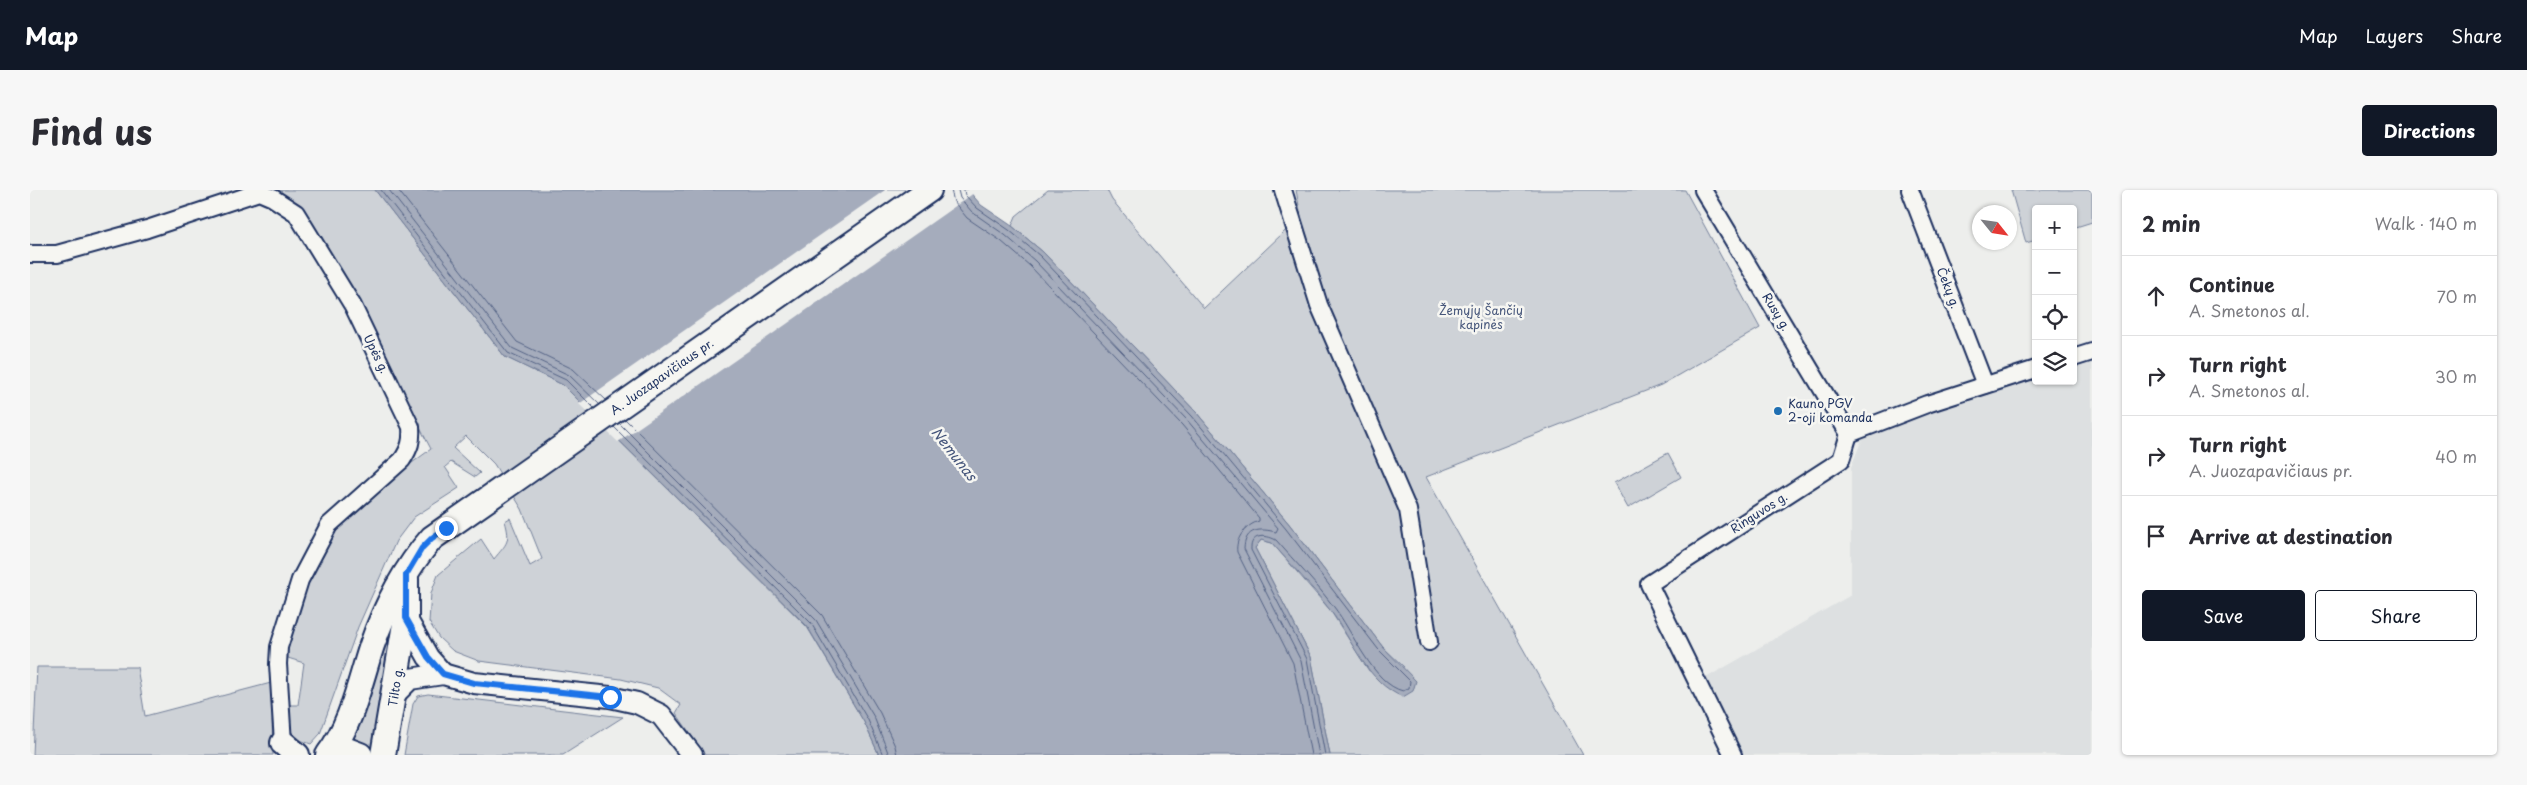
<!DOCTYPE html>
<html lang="en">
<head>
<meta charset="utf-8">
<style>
	body { margin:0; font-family:"Playpen Sans",sans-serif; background:#f7f7f7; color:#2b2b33 }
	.controls { position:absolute; right:15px; top:15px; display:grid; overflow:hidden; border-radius:5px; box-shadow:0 1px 4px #0004 }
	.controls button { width:45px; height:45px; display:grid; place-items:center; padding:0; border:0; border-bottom:1px solid #e1e1e2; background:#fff; color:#2b2b33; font:25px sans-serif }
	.compass { position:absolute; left:1942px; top:15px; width:45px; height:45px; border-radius:50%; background:#fff; box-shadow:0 1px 4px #0004; rotate:120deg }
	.stop { position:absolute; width:15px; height:15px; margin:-11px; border:4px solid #1a73e8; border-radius:50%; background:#fff }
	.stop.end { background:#1a73e8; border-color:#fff; box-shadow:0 1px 5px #0008 }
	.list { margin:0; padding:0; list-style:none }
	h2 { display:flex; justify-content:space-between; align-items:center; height:65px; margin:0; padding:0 20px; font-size:21px }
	h2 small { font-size:16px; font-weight:400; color:#7c7c81 }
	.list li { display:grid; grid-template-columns:32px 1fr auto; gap:15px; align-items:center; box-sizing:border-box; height:80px; padding:0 20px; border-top:1px solid #e1e1e2 }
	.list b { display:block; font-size:19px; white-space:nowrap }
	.list p { margin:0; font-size:16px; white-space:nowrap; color:#7c7c81 }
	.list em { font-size:16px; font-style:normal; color:#7c7c81 }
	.actions { display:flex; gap:10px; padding:15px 20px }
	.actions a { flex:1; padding:11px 0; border:1px solid #111827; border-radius:5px; text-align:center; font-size:18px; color:#111827 }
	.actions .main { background:#111827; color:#fff }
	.icon { flex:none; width:28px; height:28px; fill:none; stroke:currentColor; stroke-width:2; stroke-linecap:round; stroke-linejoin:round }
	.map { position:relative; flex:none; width:2062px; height:565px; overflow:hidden; border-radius:5px }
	header { display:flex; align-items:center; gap:30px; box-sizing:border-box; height:70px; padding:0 25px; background:#111827; color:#fff }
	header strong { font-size:24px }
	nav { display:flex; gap:28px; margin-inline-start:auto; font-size:18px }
	.intro { display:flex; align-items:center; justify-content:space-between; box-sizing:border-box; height:120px; padding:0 30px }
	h1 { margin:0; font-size:35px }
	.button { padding:12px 22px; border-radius:5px; background:#111827; color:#fff; font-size:18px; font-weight:700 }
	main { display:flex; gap:30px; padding:0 30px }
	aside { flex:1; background:#fff; border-radius:5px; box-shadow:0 1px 4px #0004 }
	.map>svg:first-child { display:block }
</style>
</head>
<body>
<header>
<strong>Map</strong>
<nav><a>Map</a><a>Layers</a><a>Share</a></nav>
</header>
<div class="intro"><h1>Find us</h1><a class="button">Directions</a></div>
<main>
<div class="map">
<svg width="2062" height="565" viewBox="0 0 2062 565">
	<rect width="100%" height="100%" fill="#edeeec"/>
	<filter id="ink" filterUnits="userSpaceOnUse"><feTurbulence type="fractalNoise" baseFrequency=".02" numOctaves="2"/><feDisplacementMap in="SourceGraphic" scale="10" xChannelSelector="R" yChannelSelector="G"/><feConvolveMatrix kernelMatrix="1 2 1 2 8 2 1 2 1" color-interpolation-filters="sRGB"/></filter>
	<g filter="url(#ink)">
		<polygon fill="#dde0e1" points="2062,167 2062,565 1695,565 1660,497 1821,405 1821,277 1833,247 2006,186 2006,191 2043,191 2043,173"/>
		<g fill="#ced2d7" stroke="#74809a">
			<path d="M239 0H345L475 167 533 195 777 437 834 532 849 565H675L646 523 651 515 628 498 591 489 449 471 423 461 409 448 399 432 401 403 408 385 451 349 464 369C477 353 481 352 475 331L480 328 500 376 512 369 492 319 464 274 436 246 423 258 450 283 445 287 421 272 415 277 429 298 384 327 366 351 328 437 290 544 281 554 270 550 265 553 261 545 260 515H268L274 473 258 468C257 445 263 431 271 409 299 331 337 306 401 259L329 121Z"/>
			<polygon points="1018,0 1077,0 1082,10 1174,118 1271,26 1266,0 1655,0 1730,138 1631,195 1396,287 1553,565 1300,565 1281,467 1225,358 1231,350 1242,353 1300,420 1339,481 1374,477 1352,456 1260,335 1166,222 1013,62 982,36 986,26"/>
			<polygon points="1981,0 2062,0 2062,32 2043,38 2043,19 2006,19 2006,50 1996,53"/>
			<polygon points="1638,263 1651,287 1598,318 1584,293"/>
			<polygon points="360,435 364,436 343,560 321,546"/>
			<polygon points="7,477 107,477 115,526 241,493 243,565 3,565"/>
			<polygon points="398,504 593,527 533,565 374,565 383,514 388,506"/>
		</g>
		<path fill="#a5acbc" stroke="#6e7a96" d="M345 0H938L951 15 982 36 1013 62 1166 222 1260 335 1352 456 1386 491 1383 501 1373 507C1336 492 1323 450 1300 420 1282 396 1261 375 1242 353L1231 350 1225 358 1281 467 1300 565H849L834 532 777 436 533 195 475 167Z"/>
		<polygon fill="#edeeec" points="855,0 941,0 944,3 588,252 549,214"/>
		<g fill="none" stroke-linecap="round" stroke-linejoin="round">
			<g stroke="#526184" stroke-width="1">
				<polyline points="351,0 478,163 536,190 564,218"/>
				<polyline points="359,0 482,158 539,185 570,215"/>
				<polyline points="368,0 487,152 543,179 576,210"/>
				<path d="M921 0 924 12 937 28 971 51 1000 76 1152 235 1229 328V331C1216 335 1205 348 1207 362L1263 473 1281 565"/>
				<path d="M928 0 930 8 942 22 975 45 1005 71 1157 230 1248 338 1246 342C1230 338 1215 338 1214 359L1271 471 1289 565"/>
				<path d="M934 0 935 5 947 18 979 40 1010 66 1162 226 1256 339 1348 459 1380 491 1379 498 1373 501C1343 494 1322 440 1304 417 1286 393 1265 372 1246 350 1235 344 1220 344 1221 360L1277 469 1295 565"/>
				<polyline points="595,229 792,425 850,523 865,556 867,565"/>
				<polyline points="589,233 786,430 844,527 859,565"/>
				<polyline points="584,237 781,433 838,530 853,565"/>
			</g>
			<defs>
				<g id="minor">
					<polyline points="1253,0 1289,115 1378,320 1399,452"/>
					<polyline points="1673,0 1819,244"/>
					<polyline points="1880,0 1955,195"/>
					<path d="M0 64H27L117 39 229 2 243 8 266 23 323 116 381 237C382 251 380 258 372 270L299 335 270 390 249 457 248 474 253 553"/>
					<polyline points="2043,168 2062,162"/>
					<polyline points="1819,244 1897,214 2006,179"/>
					<polyline points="1703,565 1619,394 1811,270 1819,244"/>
				</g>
				<g id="tertiary">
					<polyline points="376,428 398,467 413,484"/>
					<polyline points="365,504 380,489 413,484 444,493 580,507 607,513 631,525 662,565"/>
				</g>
				<g id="secondary">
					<polyline points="253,553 267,565"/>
					<polyline points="300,563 317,560 330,565"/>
					<path d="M298 565C322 534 330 491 342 455 355 417 376 377 402 348L899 0"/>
					<polyline points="353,565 376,428 376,389"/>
				</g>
			</defs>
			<use href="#minor" stroke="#1b2f5e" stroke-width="20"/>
			<use href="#tertiary" stroke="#1b2f5e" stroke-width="24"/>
			<use href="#secondary" stroke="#1b2f5e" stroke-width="28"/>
			<use href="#minor" stroke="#f6f6f2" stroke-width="16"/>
			<use href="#tertiary" stroke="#f6f6f2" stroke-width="20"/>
			<use href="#secondary" stroke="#f6f6f2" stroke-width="24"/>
		</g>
	</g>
	<g fill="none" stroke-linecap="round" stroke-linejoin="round" filter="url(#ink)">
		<polyline stroke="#1a73e8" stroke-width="6" points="416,338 402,348 392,358 376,385 376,428 398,467 413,484 444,493 580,507"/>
	</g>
	<circle fill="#1f6fb2" stroke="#f6f6f2" stroke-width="2" cx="1748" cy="221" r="5"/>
	<g text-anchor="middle" stroke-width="5" stroke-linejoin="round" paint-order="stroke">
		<g font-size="12" fill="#1b2f5e" stroke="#f6f6f2">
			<text transform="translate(1918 98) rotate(69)" y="4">Čekų g.</text>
			<text transform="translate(1746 122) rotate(59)" y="4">Rusų g.</text>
			<text transform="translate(346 164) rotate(64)" y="4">Upės g.</text>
			<text transform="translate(632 187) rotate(-35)" y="4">A. Juozapavičiaus pr.</text>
			<text transform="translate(1729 323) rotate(-33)" y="4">Ringuvos g.</text>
			<text transform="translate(366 497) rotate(-81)" y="4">Tilto g.</text>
		</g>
		<g font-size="12" fill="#48587c" stroke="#f6f6f2">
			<text x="1451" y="125">Žemųjų Šančių<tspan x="1451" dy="14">kapinės</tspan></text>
		</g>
		<g font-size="12" fill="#1b2f5e" stroke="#f6f6f2" text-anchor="start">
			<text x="1758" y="218">Kauno PGV<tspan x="1758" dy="14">2-oji komanda</tspan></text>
		</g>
		<g font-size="14" font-style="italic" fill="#44547a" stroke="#f6f6f2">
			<text transform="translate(924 264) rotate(52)" y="5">Nemunas</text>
		</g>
	</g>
</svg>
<div class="controls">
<button>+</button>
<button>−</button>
<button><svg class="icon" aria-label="locate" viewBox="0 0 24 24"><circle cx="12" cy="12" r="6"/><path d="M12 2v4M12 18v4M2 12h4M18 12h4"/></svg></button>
<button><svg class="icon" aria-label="layers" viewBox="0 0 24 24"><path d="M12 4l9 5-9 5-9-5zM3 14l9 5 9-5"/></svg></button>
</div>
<svg class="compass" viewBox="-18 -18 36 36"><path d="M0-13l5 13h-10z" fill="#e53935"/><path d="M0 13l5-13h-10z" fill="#7c7c81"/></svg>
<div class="stop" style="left:580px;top:507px"></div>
<div class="stop end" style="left:416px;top:338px"></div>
</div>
<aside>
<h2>2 min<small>Walk · 140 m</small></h2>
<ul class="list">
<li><svg class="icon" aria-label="ahead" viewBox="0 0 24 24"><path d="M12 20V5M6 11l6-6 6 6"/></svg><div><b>Continue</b><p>A. Smetonos al.</p></div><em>70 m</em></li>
<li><svg class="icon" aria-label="right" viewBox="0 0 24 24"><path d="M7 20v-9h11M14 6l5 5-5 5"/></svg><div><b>Turn right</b><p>A. Smetonos al.</p></div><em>30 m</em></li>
<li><svg class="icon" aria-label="right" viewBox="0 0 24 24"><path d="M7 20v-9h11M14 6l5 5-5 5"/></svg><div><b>Turn right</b><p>A. Juozapavičiaus pr.</p></div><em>40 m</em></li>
<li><svg class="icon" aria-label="arrive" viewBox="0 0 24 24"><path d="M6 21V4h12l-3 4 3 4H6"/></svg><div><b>Arrive at destination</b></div></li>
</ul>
<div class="actions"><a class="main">Save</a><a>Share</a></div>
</aside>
</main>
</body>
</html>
